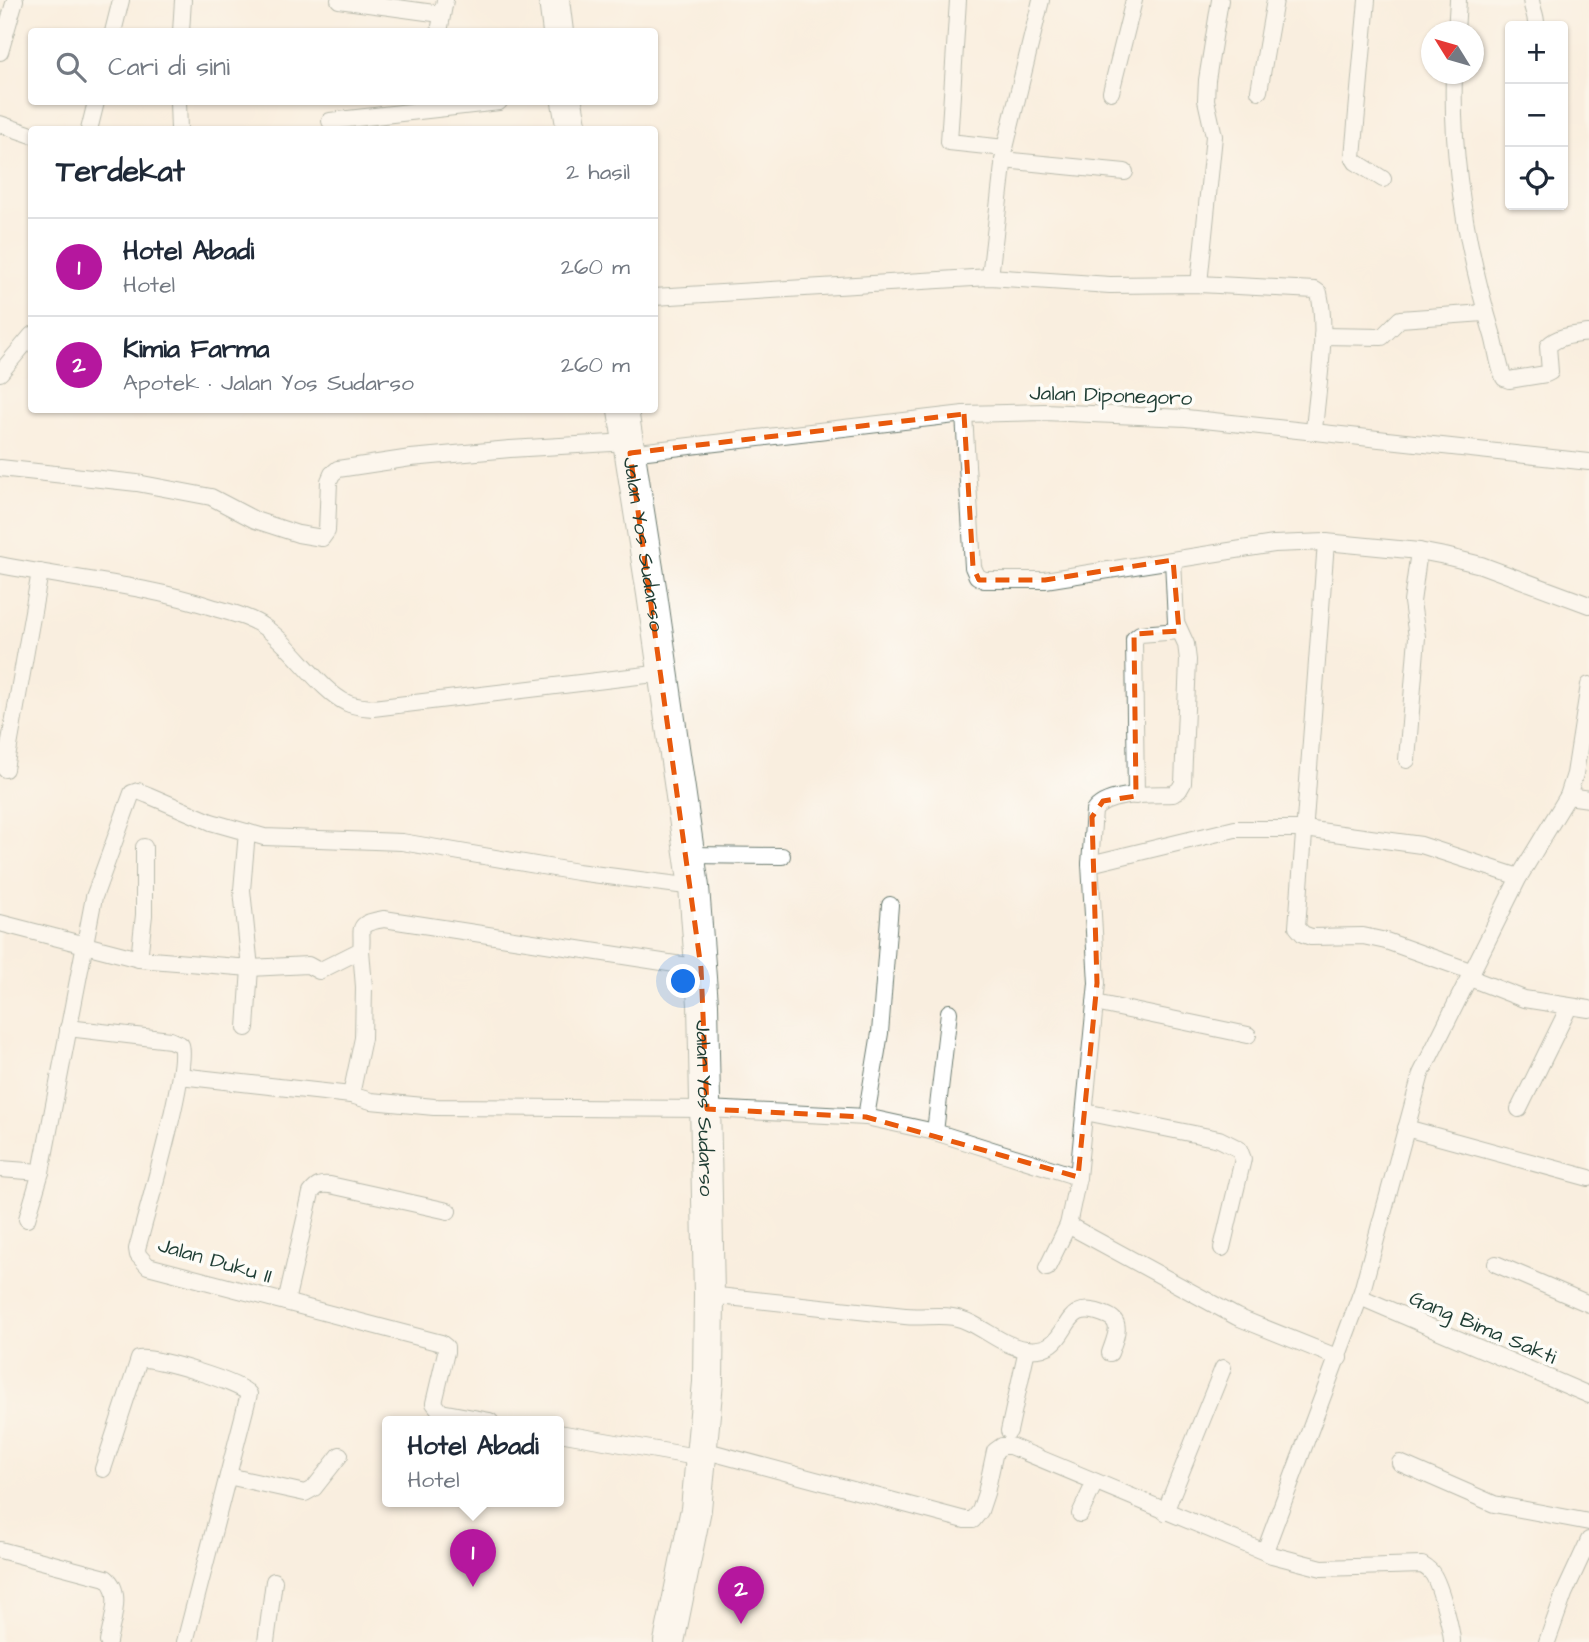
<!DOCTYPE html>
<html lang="id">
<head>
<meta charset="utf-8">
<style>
	body { margin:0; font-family:"Architects Daughter",sans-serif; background:#f6f6f7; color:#1f2937 }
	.controls { position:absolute; right:21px; top:21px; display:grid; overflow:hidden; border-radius:7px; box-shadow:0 2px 5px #0004 }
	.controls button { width:63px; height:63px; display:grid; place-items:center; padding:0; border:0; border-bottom:2px solid #e0e1e3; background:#fff; color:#1f2937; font:35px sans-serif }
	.compass { position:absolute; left:1421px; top:21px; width:63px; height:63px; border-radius:50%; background:#fff; box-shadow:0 2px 5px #0004; rotate:307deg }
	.you { position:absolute; left:684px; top:982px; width:24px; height:24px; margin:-18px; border:5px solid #fff; border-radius:50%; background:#1a73e8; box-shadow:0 0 0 10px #1a73e833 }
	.badge { display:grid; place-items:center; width:46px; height:46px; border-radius:50%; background:#b5179e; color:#fff; font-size:23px; font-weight:700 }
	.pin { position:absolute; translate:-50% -58px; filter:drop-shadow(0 2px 4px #0008) }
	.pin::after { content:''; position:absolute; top:37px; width:24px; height:21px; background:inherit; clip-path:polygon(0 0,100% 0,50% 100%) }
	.popup { position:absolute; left:382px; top:1416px; width:182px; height:91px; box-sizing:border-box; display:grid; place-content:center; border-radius:7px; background:#fff; filter:drop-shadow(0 2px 5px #0005); font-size:23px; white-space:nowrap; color:#747a83 }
	.popup b { font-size:26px; color:#1f2937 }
	.popup::after { content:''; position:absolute; left:50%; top:100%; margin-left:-14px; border:14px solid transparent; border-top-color:#fff }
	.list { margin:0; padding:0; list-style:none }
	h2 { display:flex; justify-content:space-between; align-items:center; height:91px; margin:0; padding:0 28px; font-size:30px }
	h2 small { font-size:23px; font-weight:400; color:#747a83 }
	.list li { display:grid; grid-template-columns:46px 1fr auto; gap:21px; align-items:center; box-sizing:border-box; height:98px; padding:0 28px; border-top:2px solid #e0e1e3 }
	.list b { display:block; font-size:26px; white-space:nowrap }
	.list p { margin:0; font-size:23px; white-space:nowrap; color:#747a83 }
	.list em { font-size:23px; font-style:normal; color:#747a83 }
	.icon { flex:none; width:38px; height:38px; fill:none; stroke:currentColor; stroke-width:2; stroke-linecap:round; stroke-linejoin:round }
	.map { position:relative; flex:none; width:1589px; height:1642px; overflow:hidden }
	.search { position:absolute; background:#fff; box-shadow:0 2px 5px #0004; left:28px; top:28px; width:630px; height:77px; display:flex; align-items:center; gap:18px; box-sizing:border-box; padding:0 24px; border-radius:7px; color:#747a83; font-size:26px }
	.panel { position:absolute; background:#fff; box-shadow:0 2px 5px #0004; left:28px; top:126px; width:630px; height:287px; border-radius:7px }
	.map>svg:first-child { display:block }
</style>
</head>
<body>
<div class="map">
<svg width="1589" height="1642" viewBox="0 0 1589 1642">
	<rect width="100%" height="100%" fill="#fdfcf7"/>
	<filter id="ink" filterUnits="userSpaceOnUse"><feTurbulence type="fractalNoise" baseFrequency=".0143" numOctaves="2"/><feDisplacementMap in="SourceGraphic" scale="14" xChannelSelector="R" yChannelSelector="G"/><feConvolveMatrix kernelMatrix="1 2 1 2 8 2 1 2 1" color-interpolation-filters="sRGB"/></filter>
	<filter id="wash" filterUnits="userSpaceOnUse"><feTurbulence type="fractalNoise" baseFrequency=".00686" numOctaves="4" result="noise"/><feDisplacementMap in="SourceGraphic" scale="28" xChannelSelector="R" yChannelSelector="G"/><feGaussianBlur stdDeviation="1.57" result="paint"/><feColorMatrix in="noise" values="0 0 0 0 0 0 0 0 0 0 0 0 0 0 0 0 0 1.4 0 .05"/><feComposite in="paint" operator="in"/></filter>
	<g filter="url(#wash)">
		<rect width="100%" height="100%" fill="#f9eedf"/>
	</g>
	<g filter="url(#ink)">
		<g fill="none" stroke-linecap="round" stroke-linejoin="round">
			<defs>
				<g id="street">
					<polyline points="339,0 441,14"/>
					<polyline points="958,0 949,142 1005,148"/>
					<polyline points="1367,0 1353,157 1356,162 1383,179"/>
					<path d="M1531 0C1532 10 1537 16 1536 26"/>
					<polyline points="113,32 121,0"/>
					<polyline points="181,32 183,0"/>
					<polyline points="439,32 445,0"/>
					<polyline points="1456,32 1458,0"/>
					<polyline points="0,52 15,0"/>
					<path d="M1454 74C1451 164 1467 250 1493 336 1497 350 1498 365 1504 378L1509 380 1546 374 1550 372 1548 346C1559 335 1575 335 1589 333"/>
					<polyline points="1259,91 1275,0"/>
					<polyline points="1111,92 1134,0"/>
					<polyline points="178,102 179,130"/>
					<polyline points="330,121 499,102"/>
					<polyline points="0,124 32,135"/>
					<polyline points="89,130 96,102"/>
					<polyline points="1003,160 1125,172"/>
					<polyline points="990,277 1005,148 1041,0"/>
					<polyline points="1199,284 1214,136 1206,100 1207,80 1220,0"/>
					<path d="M654 297 990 277 1110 285 1199 284 1315 290 1319 293C1328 334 1317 389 1314 431"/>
					<polyline points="1322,336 1382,337 1400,319 1484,313"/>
					<polyline points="0,373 32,335"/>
					<polyline points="964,414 973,567 977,576 984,580 1045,580 1274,544 1326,542 1419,551 1445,556 1481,565 1589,605"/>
					<polyline points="630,453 964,414 1044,412 1186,418 1589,462"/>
					<polyline points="0,468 137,483 211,497 255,520 298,534 322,538 327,531 329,481 332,474 338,469 411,458 510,449 628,442"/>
					<polyline points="1326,542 1297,927 1303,934 1311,937 1363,936 1386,941 1473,972"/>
					<path d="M0 565C72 579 145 585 215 608 232 613 250 617 264 627 293 646 320 691 347 703 355 707 364 707 373 708L663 673"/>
					<polyline points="1407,760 1417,637 1412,602 1419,551"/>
					<polyline points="5,769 40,572"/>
					<polyline points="1136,796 1134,639 1140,634 1179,631"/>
					<polyline points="1568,796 1589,799"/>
					<polyline points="690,855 782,856"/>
					<polyline points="1090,864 1235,829 1305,829 1421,845 1519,877"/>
					<path d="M0 923 139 959 250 968 308 965 319 971 361 950C364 929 353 924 384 919L701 968"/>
					<polyline points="139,959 144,915 144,847"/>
					<polyline points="1470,978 1524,999 1589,1009"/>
					<polyline points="1095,1003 1248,1035"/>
					<path d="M68 1028 170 1040 181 1045C189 1069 146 1215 137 1249L138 1255 148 1266 441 1343 446 1347V1352L434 1403 441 1412 490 1421"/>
					<polyline points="246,1028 250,968 242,890 247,832"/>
					<polyline points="180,1076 351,1095 371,1101 434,1107 707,1109 866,1117 935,1132 1078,1177"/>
					<polyline points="351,1095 363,1038 364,987 361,950"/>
					<polyline points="1519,1109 1569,1007"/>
					<polyline points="1085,1112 1219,1139 1239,1149 1243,1159 1222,1248"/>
					<polyline points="866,1117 880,1033 890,905"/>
					<polyline points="1406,1128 1589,1178"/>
					<polyline points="935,1132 949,1012"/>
					<polyline points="0,1169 41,1172"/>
					<polyline points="27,1219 41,1172 94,897 132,793 138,791 148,795 211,822 264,837 402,842 577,872 694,887"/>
					<polyline points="1068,1225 1237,1317 1339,1358"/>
					<polyline points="1496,1264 1589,1304"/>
					<path d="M1047 1268 1068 1225 1078 1177 1097 983 1090 864 1094 811C1106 792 1152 795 1173 794L1179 790 1183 783 1188 660 1186 644 1176 622 1173 560"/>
					<path d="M709 1295C775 1302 840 1309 905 1316 921 1318 938 1314 953 1317 980 1322 999 1346 1026 1349 1077 1355 1054 1292 1108 1316 1124 1323 1114 1340 1110 1353"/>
					<polyline points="1360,1297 1589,1395"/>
					<path d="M286 1302 311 1193C317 1185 321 1184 330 1185L448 1211"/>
					<polyline points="1009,1431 1027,1349"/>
					<polyline points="559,1433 702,1458"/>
					<path d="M703 1450 965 1520H973L980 1511 986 1493 995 1451 1002 1446H1010L1272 1555 1322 1568 1422 1565C1425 1567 1429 1569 1431 1572 1439 1580 1452 1630 1452 1642"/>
					<polyline points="1400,1463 1494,1504 1589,1522"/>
					<path d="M103 1469 139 1359C156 1357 239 1382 249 1394L185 1642"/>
					<polyline points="228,1476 305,1493 314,1488 340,1455"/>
					<polyline points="1165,1512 1223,1368"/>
					<polyline points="1080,1514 1095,1482"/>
					<path d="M0 1550 106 1578C124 1592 111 1623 108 1642"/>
					<polyline points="1265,1551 1362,1291 1421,1074 1519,877 1568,796 1575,774 1589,685"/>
					<polyline points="266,1642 274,1581"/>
					<polyline points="1547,1642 1564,1594 1589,1540"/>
				</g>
				<g id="highway">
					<polyline points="554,0 558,32"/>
					<polyline points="567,102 572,130"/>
					<path id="s1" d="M623 410 652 594 694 887 703 1004 709 1295 708 1382 696 1509 669 1642"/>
				</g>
			</defs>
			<use href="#street" stroke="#6b7b70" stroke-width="18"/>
			<use href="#highway" stroke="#6b7b70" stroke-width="32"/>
			<use href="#street" stroke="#fff" stroke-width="16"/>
			<use href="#highway" stroke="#fff" stroke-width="30"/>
		</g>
	</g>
	<path d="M0 0H1589V1642H0ZM964 414 973 567 979 580H1045L1173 560 1179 631 1134 634 1136 796 1103 801 1092 817 1097 983 1078 1177 866 1117 707 1109 701 968 630 453Z" fill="#f9eedf" fill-opacity=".55" fill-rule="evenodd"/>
	<path fill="none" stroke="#e8590c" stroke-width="5" stroke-dasharray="14 9" stroke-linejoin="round" d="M964 414 973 567 979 580H1045L1173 560 1179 631 1134 634 1136 796 1103 801 1092 817 1097 983 1078 1177 866 1117 707 1109 701 968 630 453Z"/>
	<g text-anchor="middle" stroke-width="7" stroke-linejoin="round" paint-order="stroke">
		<g font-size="21" fill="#1f3d34" stroke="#fdfcf7">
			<text transform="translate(1111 395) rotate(2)" y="7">Jalan Diponegoro</text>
			<text dy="7" stroke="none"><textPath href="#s1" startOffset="136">Jalan Yos Sudarso</textPath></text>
			<text dy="7" stroke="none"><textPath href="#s1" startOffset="704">Jalan Yos Sudarso</textPath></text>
			<text transform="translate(215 1260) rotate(16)" y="7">Jalan Duku II</text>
			<text transform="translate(1483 1327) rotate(23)" y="7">Gang Bima Sakti</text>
		</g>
	</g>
</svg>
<div class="controls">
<button>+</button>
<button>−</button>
<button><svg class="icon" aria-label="locate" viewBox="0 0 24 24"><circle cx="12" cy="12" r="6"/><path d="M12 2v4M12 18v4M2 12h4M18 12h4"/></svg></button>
</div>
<svg class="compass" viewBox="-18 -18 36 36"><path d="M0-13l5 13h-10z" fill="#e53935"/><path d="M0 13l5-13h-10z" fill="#747a83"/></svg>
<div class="you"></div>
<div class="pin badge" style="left:473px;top:1587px">1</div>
<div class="popup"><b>Hotel Abadi</b>Hotel</div>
<div class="pin badge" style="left:741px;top:1624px">2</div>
<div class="search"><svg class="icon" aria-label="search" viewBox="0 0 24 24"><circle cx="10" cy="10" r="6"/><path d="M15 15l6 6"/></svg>Cari di sini</div>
<section class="panel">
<h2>Terdekat<small>2 hasil</small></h2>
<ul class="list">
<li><span class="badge">1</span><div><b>Hotel Abadi</b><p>Hotel</p></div><em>260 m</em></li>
<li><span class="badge">2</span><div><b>Kimia Farma</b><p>Apotek · Jalan Yos Sudarso</p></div><em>260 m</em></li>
</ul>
</section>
</div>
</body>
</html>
